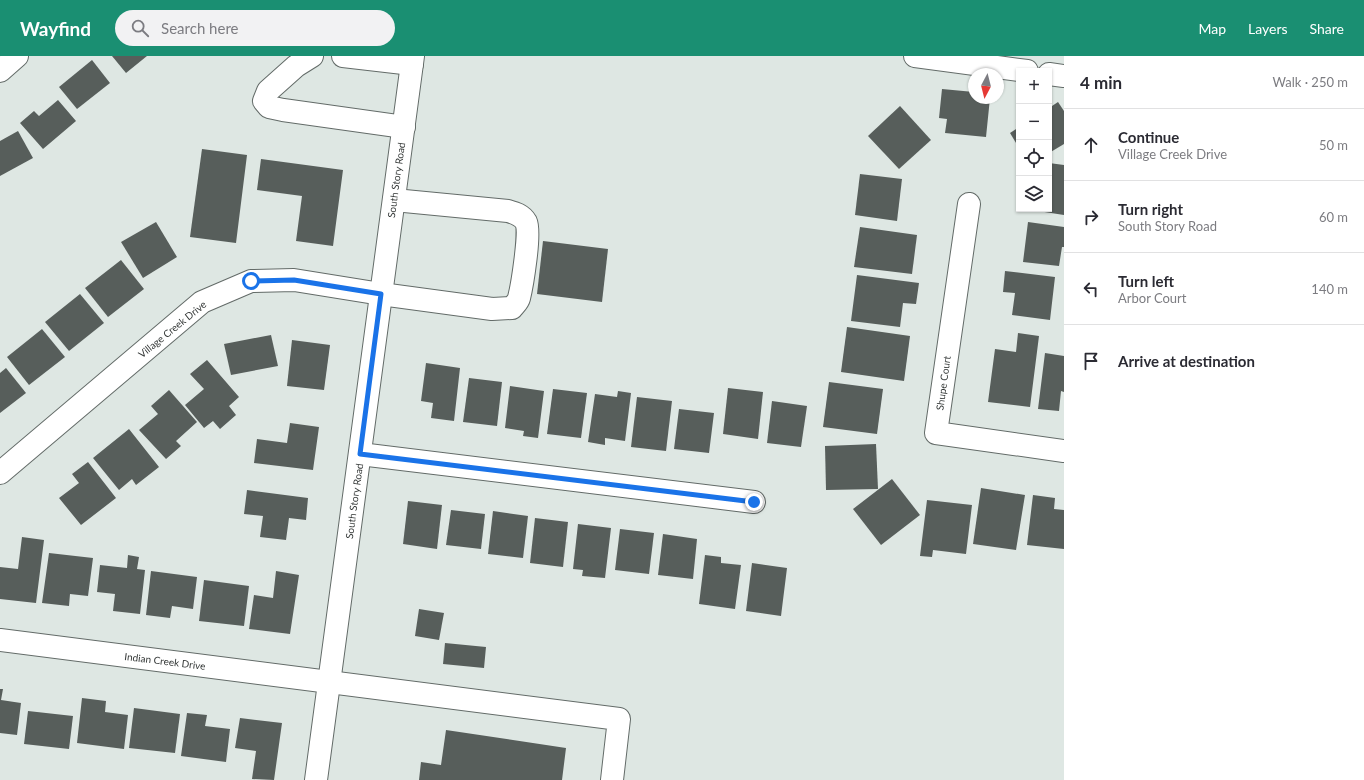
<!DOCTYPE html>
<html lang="en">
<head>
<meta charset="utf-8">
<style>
	body { margin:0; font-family:Lato,sans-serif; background:#f2f2f3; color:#2b2b33 }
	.controls { position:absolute; right:12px; top:12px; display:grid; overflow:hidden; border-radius:0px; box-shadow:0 1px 3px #0004 }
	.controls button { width:36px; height:36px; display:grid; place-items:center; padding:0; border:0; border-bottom:1px solid #e1e1e2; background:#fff; color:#2b2b33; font:20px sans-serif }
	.compass { position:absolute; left:968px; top:12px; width:36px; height:36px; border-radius:50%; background:#fff; box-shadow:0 1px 3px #0004; rotate:187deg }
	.stop { position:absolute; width:12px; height:12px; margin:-9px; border:3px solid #1a73e8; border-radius:50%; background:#fff }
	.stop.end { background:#1a73e8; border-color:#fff; box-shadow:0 1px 4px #0008 }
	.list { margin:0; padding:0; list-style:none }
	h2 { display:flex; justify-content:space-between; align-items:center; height:52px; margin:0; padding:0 16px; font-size:17px }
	h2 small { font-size:13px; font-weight:400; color:#7c7c81 }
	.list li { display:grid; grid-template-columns:26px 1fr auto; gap:12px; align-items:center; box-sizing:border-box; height:72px; padding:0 16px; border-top:1px solid #e1e1e2 }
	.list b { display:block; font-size:15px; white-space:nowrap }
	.list p { margin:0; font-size:13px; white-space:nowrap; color:#7c7c81 }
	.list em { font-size:13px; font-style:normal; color:#7c7c81 }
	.icon { flex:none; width:22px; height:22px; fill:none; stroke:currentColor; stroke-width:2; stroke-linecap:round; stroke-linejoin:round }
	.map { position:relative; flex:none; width:1064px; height:724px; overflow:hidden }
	header { display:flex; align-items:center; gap:24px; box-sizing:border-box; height:56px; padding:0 20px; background:#1a8f72; color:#fff }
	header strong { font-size:19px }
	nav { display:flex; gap:22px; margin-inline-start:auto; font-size:14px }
	.search { width:280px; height:36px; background:#f2f2f3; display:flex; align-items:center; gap:10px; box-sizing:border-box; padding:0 14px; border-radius:22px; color:#7c7c81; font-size:15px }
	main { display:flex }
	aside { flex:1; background:#fff }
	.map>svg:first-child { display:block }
</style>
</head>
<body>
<header>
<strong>Wayfind</strong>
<div class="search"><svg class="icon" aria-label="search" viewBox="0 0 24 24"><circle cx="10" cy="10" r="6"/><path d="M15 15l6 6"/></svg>Search here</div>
<nav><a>Map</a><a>Layers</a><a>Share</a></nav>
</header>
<main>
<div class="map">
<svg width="1064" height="724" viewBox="0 0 1064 724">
	<rect width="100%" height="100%" fill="#dee7e3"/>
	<g fill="#575e5b">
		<polygon points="112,0 147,0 126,17"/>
		<polygon points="92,4 110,27 77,53 59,31"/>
		<polygon points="942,33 974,36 974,42 990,42 986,81 945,77 947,63 939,62"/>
		<polygon points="58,44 76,65 43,93 20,67 34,55 39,60"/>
		<polygon points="1058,46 1064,55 1064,88 1049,97 1049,52"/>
		<polygon points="900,50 931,84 899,113 868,80"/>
		<polygon points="1019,71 1019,92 1010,77"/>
		<polygon points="18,75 33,102 0,120 0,85"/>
		<polygon points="202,93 247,99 236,187 190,181"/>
		<polygon points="261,103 343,114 333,190 296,185 302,140 257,134"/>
		<polygon points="1049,107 1064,109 1064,159 1038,155 1038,153 1049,153"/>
		<polygon points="860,118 902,123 897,165 855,159"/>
		<polygon points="156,166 177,201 143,222 121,186"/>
		<polygon points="1028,166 1064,171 1064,191 1062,191 1059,210 1023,206"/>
		<polygon points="860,171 917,179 912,218 854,211"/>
		<polygon points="543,185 608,193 602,246 537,238"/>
		<polygon points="121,204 144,233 108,261 85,232"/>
		<polygon points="1005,215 1055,221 1050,264 1012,259 1015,237 1003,236"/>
		<polygon points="857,219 919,227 916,248 903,247 900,271 851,265"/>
		<polygon points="80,238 104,267 69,295 45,266"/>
		<polygon points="847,271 910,280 904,325 841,316"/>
		<polygon points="42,273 65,301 29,329 7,301"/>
		<polygon points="1018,277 1039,280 1030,351 988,346 995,293 1016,296"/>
		<polygon points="271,279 278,310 231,319 224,288"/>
		<polygon points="292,284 330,289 324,334 287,330"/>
		<polygon points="1045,297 1064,300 1064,336 1061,335 1059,355 1038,353"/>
		<polygon points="207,304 239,341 229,350 236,359 220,373 213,365 204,372 185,349 204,333 190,318"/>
		<polygon points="426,307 460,312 454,365 431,362 433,347 421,345"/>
		<polygon points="6,312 26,337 0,357 0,317"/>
		<polygon points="469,322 502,326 497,370 463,366"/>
		<polygon points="829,326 883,333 877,378 823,371"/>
		<polygon points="510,330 544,335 538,382 523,380 524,375 505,372"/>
		<polygon points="728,332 763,336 758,383 723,378"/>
		<polygon points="553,333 587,337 581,382 547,378"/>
		<polygon points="169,334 197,366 176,385 181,390 166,403 139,374 158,358 151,350"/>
		<polygon points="618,335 631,337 625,385 605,382 605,389 588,386 595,338 617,341"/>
		<polygon points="637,341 672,345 666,395 631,391"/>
		<polygon points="772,345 807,350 801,391 767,387"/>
		<polygon points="679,353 714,357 709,397 674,393"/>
		<polygon points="290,367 319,371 313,414 254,407 257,383 287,387"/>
		<polygon points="129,373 159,411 136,429 132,423 119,434 93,402"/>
		<polygon points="876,388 878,433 826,434 825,390"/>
		<polygon points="88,406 116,442 81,469 59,442 79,427 72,418"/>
		<polygon points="892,423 920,459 881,489 853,453"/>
		<polygon points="981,432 1025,439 1016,494 973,488"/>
		<polygon points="247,434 308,442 306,464 289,462 286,484 260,481 263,460 244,458"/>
		<polygon points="1033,439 1055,442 1054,453 1064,454 1064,493 1027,489"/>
		<polygon points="927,444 972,449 966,498 933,494 932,501 920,500"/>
		<polygon points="408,445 442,449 437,493 403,488"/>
		<polygon points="451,454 485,458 481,493 446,489"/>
		<polygon points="493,455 528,460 523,502 488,498"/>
		<polygon points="535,462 568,466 563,511 530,507"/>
		<polygon points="578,468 611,472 605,522 582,520 583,514 573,513"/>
		<polygon points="620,473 654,477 649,518 615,514"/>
		<polygon points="663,478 697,483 693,523 658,519"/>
		<polygon points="22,481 44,484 36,547 0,543 0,511 18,513"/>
		<polygon points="49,497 93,502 88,540 70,538 69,550 42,547"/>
		<polygon points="128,499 139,501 137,513 145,514 140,558 113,555 115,538 97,536 100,509 127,512"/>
		<polygon points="705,499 721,501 721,507 741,509 735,553 699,548"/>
		<polygon points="752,507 787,512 781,560 746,555"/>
		<polygon points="151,515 197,521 193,553 172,550 170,562 146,559"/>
		<polygon points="276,515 299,519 290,578 249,573 254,539 273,542"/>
		<polygon points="204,524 249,530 244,570 199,565"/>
		<polygon points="419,553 444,557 439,584 415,580"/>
		<polygon points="445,587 486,591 484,612 443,608"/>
		<polygon points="0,633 3,633 1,644 21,647 17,679 0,677"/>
		<polygon points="82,642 106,645 105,656 128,659 124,693 77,687"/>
		<polygon points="134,652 180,658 175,697 129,692"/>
		<polygon points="28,655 73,660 69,693 24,688"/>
		<polygon points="187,657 207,659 205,670 230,673 226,706 181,700"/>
		<polygon points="240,662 282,667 274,724 252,723 256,695 235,692"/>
		<polygon points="446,674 566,692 562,724 419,724 421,706 441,709"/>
	</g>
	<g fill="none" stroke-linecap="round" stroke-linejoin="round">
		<defs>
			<g id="minor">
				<polyline points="312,0 296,10 268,35 264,45 269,51 283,54 404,71"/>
				<polyline points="343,0 412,8"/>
				<polyline points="915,0 1027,15"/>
				<polyline points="0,15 17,0"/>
				<polyline points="1049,18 1064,20"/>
				<polyline points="969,148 936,377 1064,395"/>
				<polyline points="360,398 754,446"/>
				<path d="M0 417 202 246 251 225 294 224 381 238 492 253 512 252C514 249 518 246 519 242 522 230 531 176 526 166 522 159 515 157 508 155L394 144"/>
				<polyline points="0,584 619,663 612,724"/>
			</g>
			<polyline id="major" points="316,724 413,0"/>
		</defs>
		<use href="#minor" stroke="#636b68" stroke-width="24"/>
		<use href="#major" stroke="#636b68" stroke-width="24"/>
		<use href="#minor" stroke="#fff" stroke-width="22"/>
		<use href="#major" stroke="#fff" stroke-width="22"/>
	</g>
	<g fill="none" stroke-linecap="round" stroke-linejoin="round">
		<polyline stroke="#1a73e8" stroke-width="5" points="251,225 294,224 381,238 360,398 754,446"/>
	</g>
	<g text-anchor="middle" stroke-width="4" stroke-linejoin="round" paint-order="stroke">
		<g font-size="10" fill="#343837" stroke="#fff">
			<text transform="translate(396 124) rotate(-82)" y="4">South Story Road</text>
			<text transform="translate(172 273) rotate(-39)" y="4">Village Creek Drive</text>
			<text transform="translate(943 327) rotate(-82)" y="4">Shupe Court</text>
			<text transform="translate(354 445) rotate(-82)" y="4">South Story Road</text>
			<text transform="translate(165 605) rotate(7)" y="4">Indian Creek Drive</text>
		</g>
	</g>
</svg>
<div class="controls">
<button>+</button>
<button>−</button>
<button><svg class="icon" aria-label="locate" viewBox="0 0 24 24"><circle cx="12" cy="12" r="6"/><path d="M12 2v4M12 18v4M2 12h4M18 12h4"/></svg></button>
<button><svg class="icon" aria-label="layers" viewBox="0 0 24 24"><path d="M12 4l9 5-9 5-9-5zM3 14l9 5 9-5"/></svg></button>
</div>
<svg class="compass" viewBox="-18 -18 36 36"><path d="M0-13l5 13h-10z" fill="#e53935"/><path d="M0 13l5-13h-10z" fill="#7c7c81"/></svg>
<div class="stop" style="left:251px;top:225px"></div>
<div class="stop end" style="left:754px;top:446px"></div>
</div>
<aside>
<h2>4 min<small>Walk · 250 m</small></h2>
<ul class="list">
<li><svg class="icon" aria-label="ahead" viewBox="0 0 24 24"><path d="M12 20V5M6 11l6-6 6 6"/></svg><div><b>Continue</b><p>Village Creek Drive</p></div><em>50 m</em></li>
<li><svg class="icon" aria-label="right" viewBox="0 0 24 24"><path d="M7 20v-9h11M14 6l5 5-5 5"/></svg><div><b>Turn right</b><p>South Story Road</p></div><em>60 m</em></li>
<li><svg class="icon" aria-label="left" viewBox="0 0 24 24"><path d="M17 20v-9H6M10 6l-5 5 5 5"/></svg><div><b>Turn left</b><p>Arbor Court</p></div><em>140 m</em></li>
<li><svg class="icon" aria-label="arrive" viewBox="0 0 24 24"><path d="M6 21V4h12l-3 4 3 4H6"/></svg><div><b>Arrive at destination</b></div></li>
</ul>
</aside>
</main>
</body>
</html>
